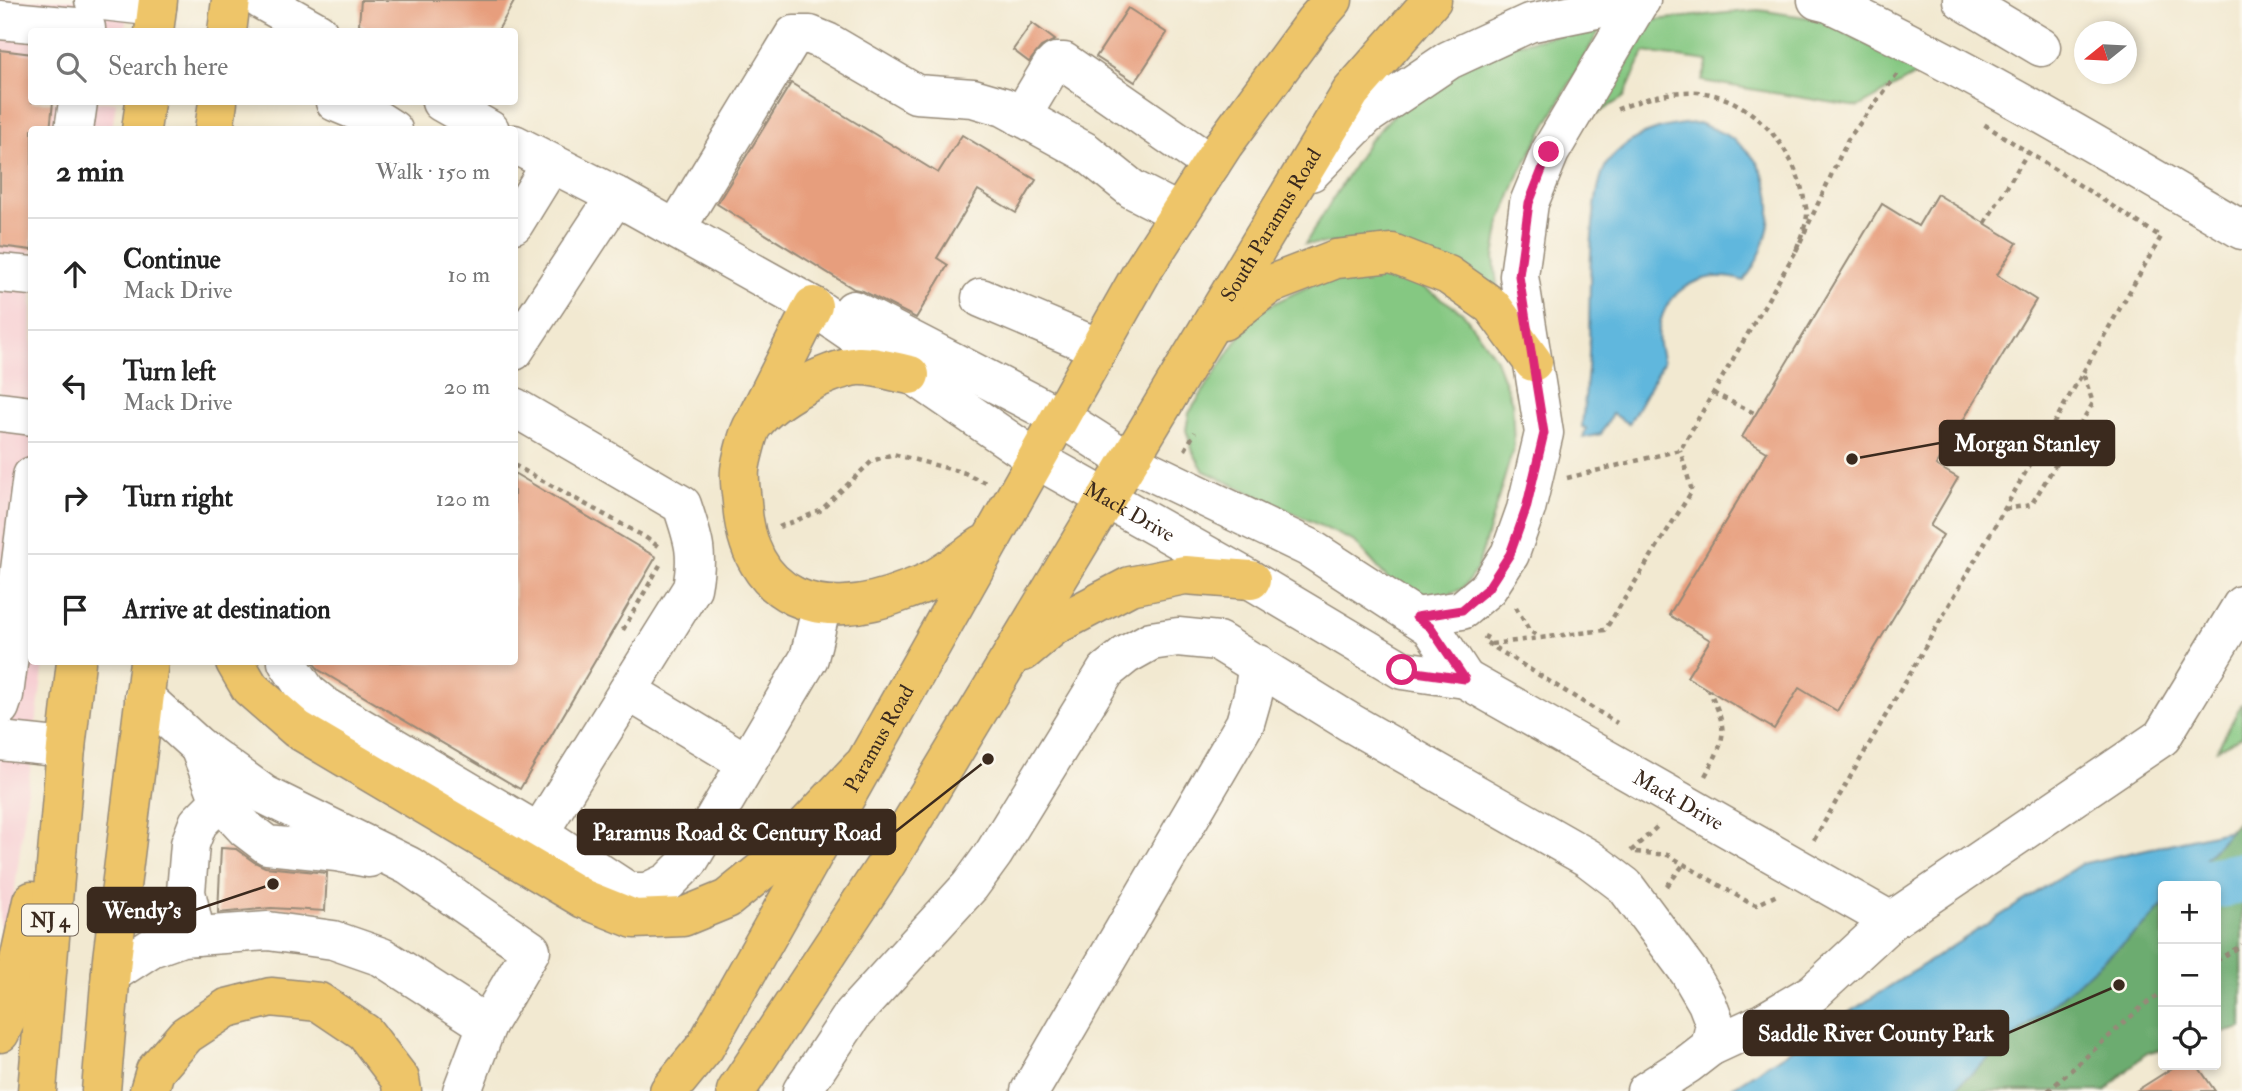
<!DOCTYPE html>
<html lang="en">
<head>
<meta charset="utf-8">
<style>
	body { margin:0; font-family:"IM FELL Double Pica",serif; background:#f2f2f2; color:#222 }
	.controls { position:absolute; right:21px; bottom:21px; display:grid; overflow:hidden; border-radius:7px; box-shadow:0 4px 10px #0003 }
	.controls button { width:63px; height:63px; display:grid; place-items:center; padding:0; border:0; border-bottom:2px solid #e0e0e0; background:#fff; color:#222; font:35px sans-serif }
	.compass { position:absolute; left:2074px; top:21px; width:63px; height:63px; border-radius:50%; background:#fff; box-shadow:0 4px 10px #0003; rotate:252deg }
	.stop { position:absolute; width:21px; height:21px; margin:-16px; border:5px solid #db2777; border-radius:50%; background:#fff }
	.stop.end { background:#db2777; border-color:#fff; box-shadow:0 2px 7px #0008 }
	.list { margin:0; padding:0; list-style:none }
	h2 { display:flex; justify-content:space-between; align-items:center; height:91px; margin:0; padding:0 28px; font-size:30px }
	h2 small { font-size:23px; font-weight:400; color:#767676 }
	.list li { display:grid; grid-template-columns:46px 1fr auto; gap:21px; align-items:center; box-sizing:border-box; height:112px; padding:0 28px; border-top:2px solid #e0e0e0 }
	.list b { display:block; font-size:26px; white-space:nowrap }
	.list p { margin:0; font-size:23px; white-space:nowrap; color:#767676 }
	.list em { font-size:23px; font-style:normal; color:#767676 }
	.icon { flex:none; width:38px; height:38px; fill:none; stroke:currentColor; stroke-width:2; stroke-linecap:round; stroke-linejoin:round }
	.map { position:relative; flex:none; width:2242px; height:1091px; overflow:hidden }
	.search { position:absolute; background:#fff; box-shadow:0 4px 10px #0003; left:28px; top:28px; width:490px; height:77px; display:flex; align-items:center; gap:18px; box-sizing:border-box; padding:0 24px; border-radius:7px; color:#767676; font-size:26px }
	.panel { position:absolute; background:#fff; box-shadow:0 4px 10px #0003; left:28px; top:126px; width:490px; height:539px; border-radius:7px }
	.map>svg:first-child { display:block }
</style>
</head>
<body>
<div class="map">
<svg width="2242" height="1091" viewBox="0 0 2242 1091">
	<rect width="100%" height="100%" fill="#fbf7ec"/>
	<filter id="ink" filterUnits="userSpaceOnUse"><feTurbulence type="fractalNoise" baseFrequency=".0143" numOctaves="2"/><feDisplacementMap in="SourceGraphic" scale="14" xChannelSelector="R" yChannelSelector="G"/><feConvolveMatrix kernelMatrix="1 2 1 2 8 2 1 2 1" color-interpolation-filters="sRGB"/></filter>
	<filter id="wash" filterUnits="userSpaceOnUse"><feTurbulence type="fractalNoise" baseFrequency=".00686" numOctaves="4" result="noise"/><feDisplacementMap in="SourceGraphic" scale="28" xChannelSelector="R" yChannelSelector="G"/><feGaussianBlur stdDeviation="1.57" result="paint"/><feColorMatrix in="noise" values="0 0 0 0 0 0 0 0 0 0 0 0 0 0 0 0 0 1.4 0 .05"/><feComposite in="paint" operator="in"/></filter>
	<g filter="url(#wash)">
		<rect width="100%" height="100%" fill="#f2e9d1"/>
		<polygon fill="#f7cfd3" points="0,0 129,0 125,31 32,32 32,102 116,102 112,129 32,130 32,662 44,662 8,943 0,949"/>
		<g fill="#85c882" stroke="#607950" stroke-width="2">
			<polygon points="1758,10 1819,19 1921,72 1858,107 1702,81 1708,61 1644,52 1624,97 1587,120 1644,21"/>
			<polygon points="1595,27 1599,31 1520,172 1500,223 1494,257 1498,295 1349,243 1305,244 1368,142 1411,96 1482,51"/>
			<polygon points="1374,273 1415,282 1462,312 1495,357 1512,402 1514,446 1477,569 1462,589 1438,598 1412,602 1396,588 1355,542 1204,471 1193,452 1186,430 1189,413 1237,340 1258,311 1321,280"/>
			<polygon points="2242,703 2242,736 2217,749"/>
		</g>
		<g fill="#6cac70" stroke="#546b47" stroke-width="2">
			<polygon points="2242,816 2242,1028 2216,1035 2216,886 2180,886"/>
			<polygon points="2163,905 2163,1049 2146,1053 2105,1091 1951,1091 2148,922"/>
		</g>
		<g fill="#60b7dd" stroke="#4e707e" stroke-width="2">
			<path d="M1698 123C1711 128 1726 133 1737 142 1785 178 1775 239 1744 281 1707 268 1665 287 1659 329 1657 340 1660 351 1663 362L1629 424 1612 414 1601 434 1583 438 1586 428 1582 427C1584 402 1588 377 1589 353 1590 313 1587 190 1608 162 1630 134 1664 124 1698 123Z"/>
			<polygon points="2231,830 2180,886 2163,886 2163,905 2148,922 1951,1091 1726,1091 2081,864"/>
		</g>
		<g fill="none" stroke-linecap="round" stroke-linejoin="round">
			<polyline stroke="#60b7dd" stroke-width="52" points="2197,886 2242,878"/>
		</g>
		<g id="blocks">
			<g fill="#e79e7d">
				<polygon points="361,0 515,0 497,32 372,32 359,24"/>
				<polygon points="1128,8 1167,33 1135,82 1096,57"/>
				<polygon points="1032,23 1055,40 1041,47 1029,62 1013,50"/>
				<polygon points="0,50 32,54 32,102 53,102 50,130 32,130 32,250 0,246"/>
				<polygon points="791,83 938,173 962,135 1036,180 1016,213 978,190 937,258 948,265 916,318 863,291 854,289 717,204"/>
				<polygon points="1937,194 2017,243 1997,275 2036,300 1936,465 1958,478 1930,526 1943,535 1837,711 1799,688 1774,729 1687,677 1710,640 1669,615 1767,452 1742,437 1882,204 1918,226"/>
				<polygon points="514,473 656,557 520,789 319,670 313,662 514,662"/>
				<polygon points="221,848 236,849 254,862 265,867 327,873 325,911 271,908 218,913"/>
				<polygon points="2177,1065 2197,1065 2215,1091 2136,1091"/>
			</g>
		</g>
	</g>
	<g filter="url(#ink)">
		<use href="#blocks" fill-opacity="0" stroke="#968a78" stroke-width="2"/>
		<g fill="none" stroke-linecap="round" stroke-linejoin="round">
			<defs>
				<g id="minor">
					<polyline points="94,0 157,7"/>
					<polyline points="261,0 318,32"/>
					<path d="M1817 0 1829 3C1971 70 2106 151 2242 230"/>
					<polyline points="1962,0 2041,47"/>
					<polyline points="0,20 86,28 86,32"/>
					<polyline points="335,102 376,119 393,130"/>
					<polyline points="441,102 490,130"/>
					<polyline points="1021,117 1051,67 1056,62 1064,62 1211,164"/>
					<polyline points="74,130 78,102"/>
					<path id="s1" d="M514 144 616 196 813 306 1036 459 1251 580 1402 670 1465 679 1891 921"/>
					<polyline points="1311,172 1366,116 1449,60 1529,23 1641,0"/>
					<polyline points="514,224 551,164"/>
					<polyline points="676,229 794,35 810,35 827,42 916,94 973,98 1004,107 1086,152 1132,189 1179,213"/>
					<polyline points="0,273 32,276"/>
					<polyline points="981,298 1099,348"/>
					<polyline points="853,310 1060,417 1129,461 1308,547 1431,627 1465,679"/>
					<polyline points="514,351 616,196"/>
					<polyline points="0,412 32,416"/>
					<polyline points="1416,617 1462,610 1488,588 1510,554 1526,509 1544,433 1519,276 1529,203 1550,152 1640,0"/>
					<path d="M287 662 307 692 323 705 539 833 692 588C699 552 693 539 682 505L514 407"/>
					<polyline points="628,691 747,763"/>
					<polyline points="144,697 199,747 265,795 409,866 531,950 487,1025 462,1091"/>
					<polyline points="0,707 4,695 32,476"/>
					<polyline points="0,741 66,748"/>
					<polyline points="199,747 220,801 246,829 267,845 337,852 369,858"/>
					<polyline points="539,833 629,892 647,892 668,882 689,861 809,658 822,605"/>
					<polyline points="196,936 186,892 190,844 198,823 220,801 244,792"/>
					<polyline points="111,974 151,948 182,937 268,931 333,940 382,957 487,1025"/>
					<polyline points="1710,1047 1764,1022 1813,993 1891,921 2162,737 2242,605"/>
					<polyline points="802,1091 853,1014 970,886 994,853 1106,671 1126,655 1151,641 1178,637 1218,641 1351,723 1588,858 1625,886 1689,972 1707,1003 1715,1024 1710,1047 1688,1064 1646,1091"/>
					<polyline points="1030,1091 1245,723 1253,695 1258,664"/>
				</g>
				<g id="major">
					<polyline points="1223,321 1269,285 1336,259 1392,253 1448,275 1492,306 1533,362"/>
					<path d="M910 375C894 372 874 365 858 366 826 370 772 399 753 425 748 432 741 462 740 470 739 481 741 492 742 502 748 602 822 624 905 591 915 587 926 584 935 578 951 569 967 556 983 545"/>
					<polyline points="758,415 813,306"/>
					<polyline points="1023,652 1054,626 1130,586 1185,575 1251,580"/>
					<path id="s2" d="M669 1091 705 1047 1143 270 1224 144 1314 22 1333 0"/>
					<path id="s3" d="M736 1091 885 866 1351 92 1432 0"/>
				</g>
				<g id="highway">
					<polyline points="154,32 158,0"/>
					<polyline points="227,32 231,0"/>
					<polyline points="141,130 145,102"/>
					<polyline points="214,130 218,102"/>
					<polyline points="235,662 250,688 297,729 584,899 634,919 683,917 727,899 769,865 861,767"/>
					<polyline points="0,1033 6,1020 32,901"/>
					<polyline points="37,1091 66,748 76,662"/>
					<polyline points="101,1091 112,959 149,662"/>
					<polyline points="149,1091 155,1071 186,1035 227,1008 271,997 319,1002 365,1033 400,1079 402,1091"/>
				</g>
			</defs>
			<use href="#minor" stroke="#968a78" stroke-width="41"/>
			<use href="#major" stroke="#968a78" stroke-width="41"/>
			<use href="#highway" stroke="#968a78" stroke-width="41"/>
			<g stroke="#968a78" stroke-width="4.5" stroke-dasharray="5 5" stroke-linecap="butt">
				<polyline points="1985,223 2028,152"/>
				<polyline points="1796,251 1848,139 1899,72"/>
				<polyline points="1713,393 1756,414"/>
				<polyline points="1185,450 1195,432"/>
				<polyline points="514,465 645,537 659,547"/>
				<path d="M1567 478 1680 450 1796 251C1799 240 1806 226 1807 215 1807 210 1805 203 1804 199 1795 148 1751 96 1697 92 1668 90 1639 101 1613 111"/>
				<polyline points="2005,509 2031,505 2093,403 2083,373"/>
				<polyline points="779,527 820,511 872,461 893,454 965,473 986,483"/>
				<polyline points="1516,607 1529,630 1540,638"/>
				<polyline points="623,630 660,565"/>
				<polyline points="1487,635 1484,641 1617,723"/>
				<polyline points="1491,644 1605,630 1692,491 1680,450"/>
				<path d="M1705 776C1727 737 1728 730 1709 690"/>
				<polyline points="1814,840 2161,237 1982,123"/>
				<polyline points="1631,851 1658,826"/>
				<polyline points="1636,852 1668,855 1748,902 1756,905 1779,894"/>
				<polyline points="1667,886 1684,864"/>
				<polyline points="2216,961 2242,945"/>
				<polyline points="2048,1091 2145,1004 2163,993"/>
			</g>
			<use href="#minor" stroke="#fff" stroke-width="38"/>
			<use href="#major" stroke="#eec569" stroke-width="38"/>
			<use href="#highway" stroke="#eec569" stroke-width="38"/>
		</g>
	</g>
	<g fill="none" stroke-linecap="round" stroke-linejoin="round" filter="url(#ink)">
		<polyline stroke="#db2777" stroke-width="9" points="1402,670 1465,679 1430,627 1416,617 1462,610 1488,588 1510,554 1526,509 1544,433 1519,276 1529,203 1549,152"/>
	</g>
	<g text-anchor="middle" stroke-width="7" stroke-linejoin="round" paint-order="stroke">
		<rect fill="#fbf7ec" stroke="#75685c" stroke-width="2" x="22" y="904.5" width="56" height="31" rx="5"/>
		<g font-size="19" font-weight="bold" fill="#3b2a1e">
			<text x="50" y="927">NJ 4</text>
		</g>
		<g font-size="21" fill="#3b2a1e" stroke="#fbf7ec">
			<text dy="7" stroke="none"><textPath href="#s3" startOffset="1018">South Paramus Road</textPath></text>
			<text dy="7" stroke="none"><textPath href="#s1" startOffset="718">Mack Drive</textPath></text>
			<text dy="7" stroke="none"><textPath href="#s2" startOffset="411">Paramus Road</textPath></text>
			<text dy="7" stroke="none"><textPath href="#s1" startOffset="1342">Mack Drive</textPath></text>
		</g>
	</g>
	<path fill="none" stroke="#3b2a1e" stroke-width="2.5" d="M1852 459L1940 443M988 759L895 832M273 884L195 910M2119 985L2008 1033"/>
	<g fill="#3b2a1e" stroke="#fbf7ec" stroke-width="2.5">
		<circle cx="1852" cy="459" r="7"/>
		<circle cx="988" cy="759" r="7"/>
		<circle cx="273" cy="884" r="7"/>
		<circle cx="2119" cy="985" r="7"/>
	</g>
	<g fill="#3b2a1e" stroke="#3b2a1e" stroke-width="2.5">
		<rect x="1940" y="421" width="174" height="44" rx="7"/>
		<rect x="578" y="810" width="317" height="44" rx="7"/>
		<rect x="88" y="888" width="107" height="44" rx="7"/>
		<rect x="1744" y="1011" width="264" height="44" rx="7"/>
	</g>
	<g font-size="23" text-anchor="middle" font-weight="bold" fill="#fff">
		<text x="2027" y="451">Morgan Stanley</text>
		<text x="737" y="840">Paramus Road &amp; Century Road</text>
		<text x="142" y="918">Wendy's</text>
		<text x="1876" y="1041">Saddle River County Park</text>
	</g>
</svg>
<div class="controls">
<button>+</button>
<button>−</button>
<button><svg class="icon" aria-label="locate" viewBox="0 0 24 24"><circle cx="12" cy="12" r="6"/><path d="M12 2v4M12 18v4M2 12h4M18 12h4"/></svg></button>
</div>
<svg class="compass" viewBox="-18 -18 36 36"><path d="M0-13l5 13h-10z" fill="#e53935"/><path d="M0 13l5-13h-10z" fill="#767676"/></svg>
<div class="stop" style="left:1402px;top:670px"></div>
<div class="stop end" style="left:1549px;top:152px"></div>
<div class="search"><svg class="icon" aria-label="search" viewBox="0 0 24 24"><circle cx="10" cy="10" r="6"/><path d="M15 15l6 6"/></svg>Search here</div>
<section class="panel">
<h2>2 min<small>Walk · 150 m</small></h2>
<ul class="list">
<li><svg class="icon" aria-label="ahead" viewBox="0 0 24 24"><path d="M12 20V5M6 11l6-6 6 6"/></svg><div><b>Continue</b><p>Mack Drive</p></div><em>10 m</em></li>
<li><svg class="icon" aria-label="left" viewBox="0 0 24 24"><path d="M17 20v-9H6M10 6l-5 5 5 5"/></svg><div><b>Turn left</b><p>Mack Drive</p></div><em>20 m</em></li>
<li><svg class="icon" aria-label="right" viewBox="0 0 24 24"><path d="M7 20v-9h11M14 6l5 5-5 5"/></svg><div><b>Turn right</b></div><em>120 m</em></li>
<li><svg class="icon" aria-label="arrive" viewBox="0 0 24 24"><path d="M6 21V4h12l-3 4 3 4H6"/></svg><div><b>Arrive at destination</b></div></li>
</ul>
</section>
</div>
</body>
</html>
